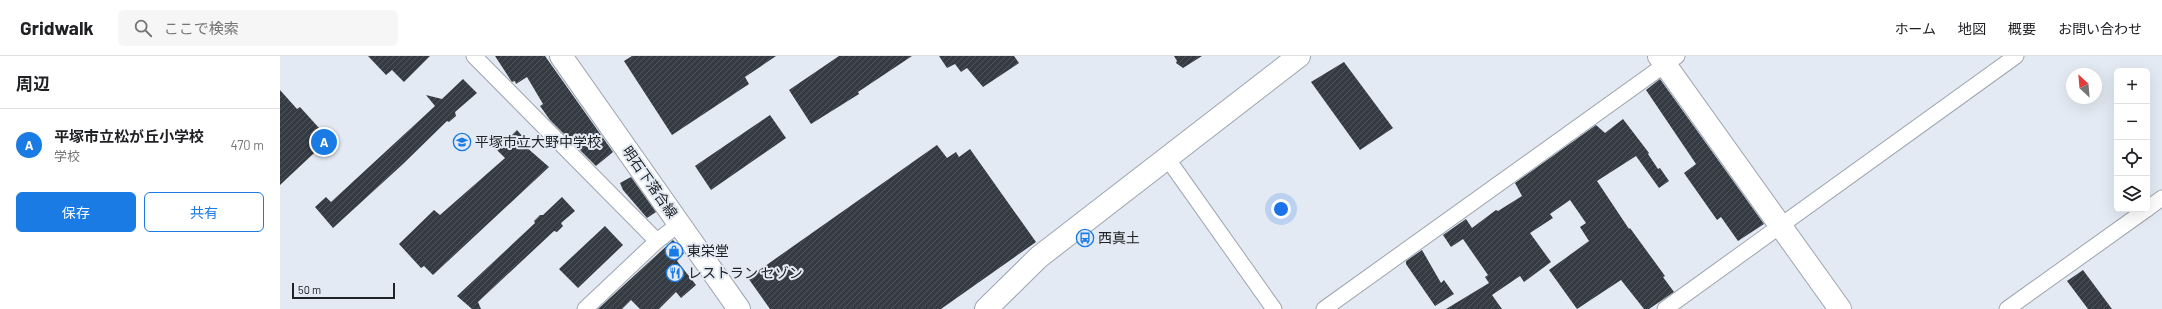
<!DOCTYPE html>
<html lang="ja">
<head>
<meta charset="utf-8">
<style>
	body { margin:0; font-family:Barlow,"Noto Sans JP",sans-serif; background:#f6f6f6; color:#202124 }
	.controls { position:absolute; right:12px; top:12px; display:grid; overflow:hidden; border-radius:6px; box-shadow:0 4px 16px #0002 }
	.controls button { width:36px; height:36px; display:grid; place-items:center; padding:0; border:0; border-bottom:1px solid #e0e0e0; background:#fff; color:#202124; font:20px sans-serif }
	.compass { position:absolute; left:1786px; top:12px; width:36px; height:36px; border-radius:50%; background:#fff; box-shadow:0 4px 16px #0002; rotate:334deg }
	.scale { position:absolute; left:12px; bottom:10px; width:103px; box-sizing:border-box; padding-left:4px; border:2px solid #202326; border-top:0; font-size:11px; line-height:14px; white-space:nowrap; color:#202326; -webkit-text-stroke:3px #e3eaf3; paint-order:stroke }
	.you { position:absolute; left:1001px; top:153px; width:14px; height:14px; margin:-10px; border:3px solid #fff; border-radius:50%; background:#1a73e8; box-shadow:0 0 0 6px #1a73e833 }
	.badge { display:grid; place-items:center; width:26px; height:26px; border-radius:50%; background:#1b7be4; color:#fff; font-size:13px; font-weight:700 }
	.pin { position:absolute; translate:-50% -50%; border:2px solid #fff; box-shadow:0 1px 4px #0006 }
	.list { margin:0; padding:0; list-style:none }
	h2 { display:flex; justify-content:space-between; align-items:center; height:52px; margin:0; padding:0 16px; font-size:17px }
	h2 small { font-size:13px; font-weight:400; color:#757577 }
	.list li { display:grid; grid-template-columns:26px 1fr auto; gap:12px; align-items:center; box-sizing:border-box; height:72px; padding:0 16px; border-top:1px solid #e0e0e0 }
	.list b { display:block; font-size:15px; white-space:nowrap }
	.list p { margin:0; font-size:13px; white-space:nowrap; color:#757577 }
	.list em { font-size:13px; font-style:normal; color:#757577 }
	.actions { display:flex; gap:8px; padding:12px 16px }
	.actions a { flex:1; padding:9px 0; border:1px solid #1b7be4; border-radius:6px; text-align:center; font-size:14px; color:#1b7be4 }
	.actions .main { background:#1b7be4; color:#fff }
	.icon { flex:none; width:22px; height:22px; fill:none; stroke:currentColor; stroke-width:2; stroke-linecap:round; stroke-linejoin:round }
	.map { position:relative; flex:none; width:1882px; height:253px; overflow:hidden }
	header { display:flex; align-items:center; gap:24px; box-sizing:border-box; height:56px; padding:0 20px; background:#fff; border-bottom:1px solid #e0e0e0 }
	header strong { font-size:19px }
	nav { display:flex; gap:22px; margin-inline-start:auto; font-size:14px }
	.search { width:280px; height:36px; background:#f6f6f6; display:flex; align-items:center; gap:10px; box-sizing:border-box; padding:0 14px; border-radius:6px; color:#757577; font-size:15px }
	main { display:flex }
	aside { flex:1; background:#fff }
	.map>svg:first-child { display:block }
</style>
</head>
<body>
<header>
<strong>Gridwalk</strong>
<div class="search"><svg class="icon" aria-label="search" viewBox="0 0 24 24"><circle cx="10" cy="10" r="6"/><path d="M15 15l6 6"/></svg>ここで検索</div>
<nav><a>ホーム</a><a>地図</a><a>概要</a><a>お問い合わせ</a></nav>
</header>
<main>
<aside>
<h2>周辺<small></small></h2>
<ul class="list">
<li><span class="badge">A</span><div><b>平塚市立松が丘小学校</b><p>学校</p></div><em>470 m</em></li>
</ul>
<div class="actions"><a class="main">保存</a><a>共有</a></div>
</aside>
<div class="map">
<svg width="1882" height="253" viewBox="0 0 1882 253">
	<defs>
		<pattern id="building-hatch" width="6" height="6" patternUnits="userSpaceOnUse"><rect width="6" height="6" fill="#353b42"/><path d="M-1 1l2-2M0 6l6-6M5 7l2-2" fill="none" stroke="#50555b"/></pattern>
	</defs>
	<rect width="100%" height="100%" fill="#e3eaf3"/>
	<g fill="url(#building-hatch)">
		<polygon points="88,0 150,0 124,26 112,14 106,19"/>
		<polygon points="215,0 265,0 333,96 316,110 270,64 260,50 263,48 247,21 236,28 235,25 232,26"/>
		<polygon points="352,0 496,0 465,21 469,28 392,79 344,5"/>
		<polygon points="559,0 632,0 578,36 579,38 531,68 509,34"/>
		<polygon points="659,0 734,0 739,7 703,31 687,12 681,16 675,8 667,12"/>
		<polygon points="894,0 922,0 903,12 896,7 897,5"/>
		<polygon points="1064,6 1113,72 1080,94 1031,26"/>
		<polygon points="183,23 197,37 175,56 176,60 169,66 167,65 123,108 53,172 35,151 46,141 51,146 155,50 146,39 162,43"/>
		<polygon points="1380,23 1484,168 1458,185 1441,161 1437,164 1404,117 1416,108 1366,34"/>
		<polygon points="0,34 17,53 20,51 49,83 0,129"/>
		<polygon points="490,59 506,82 431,134 415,110"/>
		<polygon points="1343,63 1369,97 1368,98 1378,113 1380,112 1389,125 1379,132 1356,100 1317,125 1349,173 1350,172 1385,220 1383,221 1394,236 1369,253 1364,253 1341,224 1297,253 1269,214 1309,185 1300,171 1306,167 1290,144 1270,158 1273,162 1250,177 1271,206 1244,226 1240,220 1212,239 1222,253 1166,253 1209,227 1205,221 1208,219 1183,183 1171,191 1163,179 1186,163 1192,172 1216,154 1218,155 1242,140 1235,127 1316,69 1325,77"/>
		<polygon points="237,74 248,87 245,90 269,111 153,219 144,210 141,212 119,188 154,154 160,159 225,102 217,94"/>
		<polygon points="657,89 667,102 676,96 679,101 690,93 756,186 661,253 490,253 468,222"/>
		<polygon points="351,121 376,156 367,162 343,134 340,127"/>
		<polygon points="282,141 295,155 281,167 283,170 277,176 274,175 198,246 201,253 192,253 177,240 255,167 254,165 260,159 263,159"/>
		<polygon points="325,170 343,189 298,232 279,213"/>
		<polygon points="393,184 404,197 397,205 416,229 401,242 396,236 379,253 360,253 351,244 342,253 318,253"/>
		<polygon points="1142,194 1161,227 1164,224 1174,238 1155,250 1126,208 1126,205"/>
		<polygon points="1803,214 1832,253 1808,253 1787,225"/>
	</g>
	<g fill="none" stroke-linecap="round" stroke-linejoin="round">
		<defs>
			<g id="street">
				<polyline points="194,0 377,185 399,168"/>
				<polyline points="887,102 994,253"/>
				<polyline points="1867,153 1882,142"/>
				<polyline points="305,253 377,185"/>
				<polyline points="1044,253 1397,0"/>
				<polyline points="1385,253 1736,0"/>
				<polyline points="1727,253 1867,153"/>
			</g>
			<g id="secondary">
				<polyline points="281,0 459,253"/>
				<polyline points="1379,0 1560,253"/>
				<polyline points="706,253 759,201 1019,0"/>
			</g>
		</defs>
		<use href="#street" stroke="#9fa5ae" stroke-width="17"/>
		<use href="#secondary" stroke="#9fa5ae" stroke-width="24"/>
		<use href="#street" stroke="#fff" stroke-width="15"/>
		<use href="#secondary" stroke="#fff" stroke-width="22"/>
	</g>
	<defs>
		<symbol id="school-ring" viewBox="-11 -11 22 22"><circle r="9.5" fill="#e3eaf3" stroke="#1b7be4" stroke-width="1.5"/><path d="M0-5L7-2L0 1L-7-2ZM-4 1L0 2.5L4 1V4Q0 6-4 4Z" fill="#1b7be4"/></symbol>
		<symbol id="bus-ring" viewBox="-11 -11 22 22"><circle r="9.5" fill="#e3eaf3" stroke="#1b7be4" stroke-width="1.5"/><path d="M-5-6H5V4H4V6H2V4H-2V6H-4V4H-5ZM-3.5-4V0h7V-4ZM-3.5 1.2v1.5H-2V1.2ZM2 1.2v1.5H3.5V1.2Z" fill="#1b7be4"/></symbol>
		<symbol id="shop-ring" viewBox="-11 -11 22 22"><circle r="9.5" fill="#e3eaf3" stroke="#1b7be4" stroke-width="1.5"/><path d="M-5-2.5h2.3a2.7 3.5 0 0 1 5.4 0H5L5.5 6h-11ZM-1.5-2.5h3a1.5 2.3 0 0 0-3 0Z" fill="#1b7be4"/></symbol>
		<symbol id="restaurant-ring" viewBox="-11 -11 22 22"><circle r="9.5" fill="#e3eaf3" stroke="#1b7be4" stroke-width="1.5"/><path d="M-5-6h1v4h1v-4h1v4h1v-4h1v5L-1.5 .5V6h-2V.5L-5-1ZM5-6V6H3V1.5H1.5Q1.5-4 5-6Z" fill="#1b7be4"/></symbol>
	</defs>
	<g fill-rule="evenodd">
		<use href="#school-ring" x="172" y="76" width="20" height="20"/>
		<use href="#bus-ring" x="795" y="172" width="20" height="20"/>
		<use href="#shop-ring" x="384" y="185" width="20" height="20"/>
		<use href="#restaurant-ring" x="385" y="207" width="20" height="20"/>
	</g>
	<g text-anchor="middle" stroke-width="4" stroke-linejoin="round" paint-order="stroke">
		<g font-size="14" fill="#202326" stroke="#e3eaf3" text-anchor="start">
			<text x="195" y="91">平塚市立大野中学校</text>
			<text x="818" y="187">西真土</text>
			<text x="407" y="200">東栄堂</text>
			<text x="408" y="222">レストラン セゾン</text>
		</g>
		<g font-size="14" fill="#202326" stroke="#e3eaf3">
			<text transform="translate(370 126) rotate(55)" y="5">明石下落合線</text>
		</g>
	</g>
</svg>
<div class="controls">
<button>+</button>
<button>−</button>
<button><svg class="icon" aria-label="locate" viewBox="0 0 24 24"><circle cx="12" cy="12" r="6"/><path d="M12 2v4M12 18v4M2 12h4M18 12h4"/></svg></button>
<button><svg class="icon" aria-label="layers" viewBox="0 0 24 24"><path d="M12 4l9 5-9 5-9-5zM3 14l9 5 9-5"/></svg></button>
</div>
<svg class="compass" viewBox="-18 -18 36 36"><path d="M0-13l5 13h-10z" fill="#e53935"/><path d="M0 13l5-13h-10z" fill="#757577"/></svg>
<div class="scale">50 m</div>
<div class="you"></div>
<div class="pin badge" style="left:44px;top:86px">A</div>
</div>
</main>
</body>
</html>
